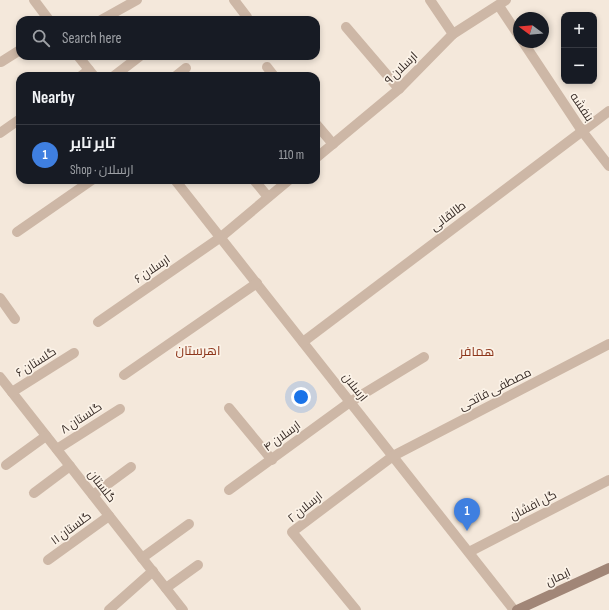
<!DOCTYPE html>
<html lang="en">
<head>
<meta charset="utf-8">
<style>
	body { margin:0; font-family:"Sofia Sans Condensed",Cairo,sans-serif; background:#20242c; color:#f1f3f6 }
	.controls { position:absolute; right:12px; top:12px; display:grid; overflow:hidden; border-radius:8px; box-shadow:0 2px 6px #0003 }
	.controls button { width:36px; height:36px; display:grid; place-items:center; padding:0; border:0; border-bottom:1px solid #363941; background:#171b24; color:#f1f3f6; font:20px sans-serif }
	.compass { position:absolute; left:513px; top:12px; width:36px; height:36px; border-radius:50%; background:#171b24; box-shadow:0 2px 6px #0003; rotate:286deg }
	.you { position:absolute; left:301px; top:397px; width:14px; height:14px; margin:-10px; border:3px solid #fff; border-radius:50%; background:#1a73e8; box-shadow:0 0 0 6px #1a73e833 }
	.badge { display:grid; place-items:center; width:26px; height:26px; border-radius:50%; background:#1a73e8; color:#fff; font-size:13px; font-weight:700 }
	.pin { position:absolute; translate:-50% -33px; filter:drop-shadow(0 1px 2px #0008) }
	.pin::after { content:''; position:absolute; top:21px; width:14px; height:12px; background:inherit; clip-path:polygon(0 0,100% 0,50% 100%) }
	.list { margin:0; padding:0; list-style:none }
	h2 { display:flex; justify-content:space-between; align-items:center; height:52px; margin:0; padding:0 16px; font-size:17px }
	h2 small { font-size:13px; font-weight:400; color:#9ea1a6 }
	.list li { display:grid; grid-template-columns:26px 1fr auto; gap:12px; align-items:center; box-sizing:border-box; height:60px; padding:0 16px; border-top:1px solid #363941 }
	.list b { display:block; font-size:15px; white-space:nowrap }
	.list p { margin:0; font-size:13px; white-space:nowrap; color:#9ea1a6 }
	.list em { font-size:13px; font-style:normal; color:#9ea1a6 }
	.icon { flex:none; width:22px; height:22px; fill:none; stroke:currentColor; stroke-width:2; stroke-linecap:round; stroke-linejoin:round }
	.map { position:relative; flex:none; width:609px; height:610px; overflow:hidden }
	.search { position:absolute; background:#171b24; box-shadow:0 2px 6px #0003; left:16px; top:16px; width:304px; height:44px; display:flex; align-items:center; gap:10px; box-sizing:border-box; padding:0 14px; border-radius:12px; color:#9ea1a6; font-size:15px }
	.panel { position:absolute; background:#171b24; box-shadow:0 2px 6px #0003; left:16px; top:72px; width:304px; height:112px; border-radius:12px }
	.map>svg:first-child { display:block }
</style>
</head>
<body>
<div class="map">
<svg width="609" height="610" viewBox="0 0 609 610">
	<rect width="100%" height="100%" fill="#f4e8db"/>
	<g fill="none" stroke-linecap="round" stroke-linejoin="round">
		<g stroke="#cdb7a6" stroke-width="10">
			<polyline points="34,0 49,20"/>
			<polyline points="234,0 247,17"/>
			<polyline points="430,0 453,34"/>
			<polyline points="499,6 519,36"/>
			<polyline points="101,20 137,0"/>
			<polyline points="346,27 399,89"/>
			<polyline points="523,42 582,131 609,166"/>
			<polyline points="78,56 94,76"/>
			<polyline points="1,62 20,50"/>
			<polyline points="267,67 274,76"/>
			<polyline points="81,76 89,70"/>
			<polyline points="114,76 140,56"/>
			<polyline points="176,76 186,68"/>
			<polyline points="316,124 333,144"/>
			<polyline points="0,133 20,119"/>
			<polyline points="316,158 399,89 453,34 506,0"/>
			<polyline points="175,180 514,610"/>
			<polyline points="254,180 268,197"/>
			<polyline points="17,232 92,180"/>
			<polyline points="0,298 15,319"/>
			<polyline points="98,322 221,237 289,180"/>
			<polyline points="303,342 609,111"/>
			<polyline points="124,375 257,283"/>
			<polyline points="0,377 183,610"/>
			<polyline points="12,392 74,353"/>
			<polyline points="229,408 272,460"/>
			<polyline points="57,449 120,409"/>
			<polyline points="6,465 46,436"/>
			<polyline points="229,490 350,402 424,357"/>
			<polyline points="34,493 70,466"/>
			<polyline points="93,495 131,467"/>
			<polyline points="469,552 609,480"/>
			<polyline points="142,558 189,524"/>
			<polyline points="48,560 109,516"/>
			<polyline points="166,588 198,565"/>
			<polyline points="109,610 153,571"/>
			<polyline points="356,610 292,532 393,456 609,344"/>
		</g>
		<polyline stroke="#a18677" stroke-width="10" points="517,610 609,568"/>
	</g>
	<g text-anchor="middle" stroke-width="3.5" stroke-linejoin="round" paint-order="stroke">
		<g font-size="12" fill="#382c27" stroke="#fbf2e7">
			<text transform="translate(401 68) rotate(-44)" y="4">ارسلان ۹</text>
			<text transform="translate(582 107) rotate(56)" y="4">بنفشه</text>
			<text transform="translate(448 216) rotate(-37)" y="4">طالقانی</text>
			<text transform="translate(152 269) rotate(-34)" y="4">ارسلان ۶</text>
			<text transform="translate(36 362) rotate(-32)" y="4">گلستان ۶</text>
			<text transform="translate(355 387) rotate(52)" y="4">ارسلان</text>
			<text transform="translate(495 389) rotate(-27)" y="4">مصطفی فاتحی</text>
			<text transform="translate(81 418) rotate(-33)" y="4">گلستان ۸</text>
			<text transform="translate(282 436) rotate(-36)" y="4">ارسلان ۴</text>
			<text transform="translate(102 486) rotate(52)" y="4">گلستان</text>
			<text transform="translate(533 505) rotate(-27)" y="4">گل افشان</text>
			<text transform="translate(305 507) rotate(-39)" y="4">ارسلان ۲</text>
			<text transform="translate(71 528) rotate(-36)" y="4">گلستان ۱۱</text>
			<text transform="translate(558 577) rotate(-25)" y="4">ایمان</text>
		</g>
		<g font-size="13" fill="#8d351a" stroke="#fbf2e7">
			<text x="198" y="355">اهرستان</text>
			<text x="477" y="356">همافر</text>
		</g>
	</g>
</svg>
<div class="controls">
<button>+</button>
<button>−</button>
</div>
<svg class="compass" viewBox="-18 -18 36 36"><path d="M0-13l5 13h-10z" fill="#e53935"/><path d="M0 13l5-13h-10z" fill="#9ea1a6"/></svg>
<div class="you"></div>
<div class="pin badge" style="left:467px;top:531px;background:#3f7fe0">1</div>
<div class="search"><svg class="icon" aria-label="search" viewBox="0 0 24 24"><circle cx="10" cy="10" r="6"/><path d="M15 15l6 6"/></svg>Search here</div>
<section class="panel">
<h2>Nearby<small></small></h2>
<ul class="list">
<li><span class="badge" style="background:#3f7fe0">1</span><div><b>تایر تایر</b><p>Shop · ارسلان</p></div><em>110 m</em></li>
</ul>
</section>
</div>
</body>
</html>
